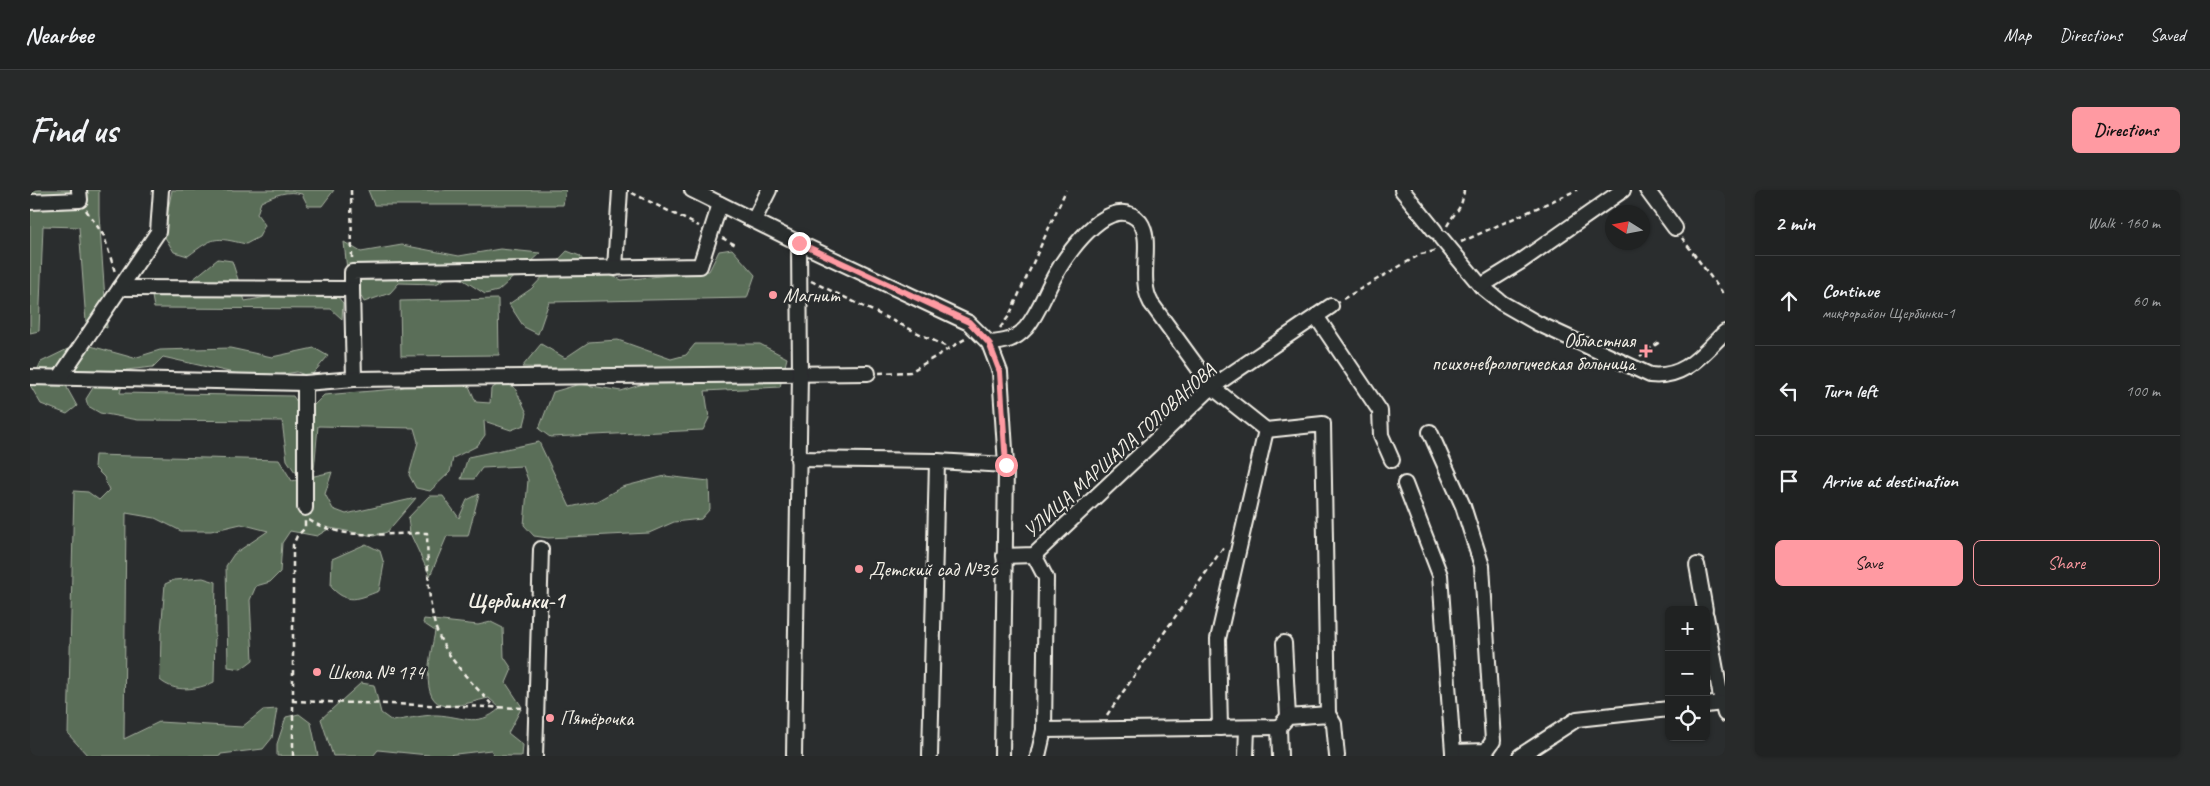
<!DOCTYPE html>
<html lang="en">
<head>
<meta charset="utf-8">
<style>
	body { margin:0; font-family:Caveat,sans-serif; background:#282a2a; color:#f1f3f6 }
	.controls { position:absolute; right:15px; bottom:15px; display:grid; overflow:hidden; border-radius:8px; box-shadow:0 1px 4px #0004 }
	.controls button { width:45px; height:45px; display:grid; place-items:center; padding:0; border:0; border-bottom:1px solid #3d3f40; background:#202222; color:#f1f3f6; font:25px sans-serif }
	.compass { position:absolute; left:1575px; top:15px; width:45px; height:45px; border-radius:50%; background:#202222; box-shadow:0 1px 4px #0004; rotate:281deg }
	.stop { position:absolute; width:15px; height:15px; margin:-11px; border:4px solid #ff9aa2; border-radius:50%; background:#fff }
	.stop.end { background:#ff9aa2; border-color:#fff; box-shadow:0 1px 5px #0008 }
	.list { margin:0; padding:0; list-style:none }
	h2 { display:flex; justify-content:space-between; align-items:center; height:65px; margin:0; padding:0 20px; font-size:21px }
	h2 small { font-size:16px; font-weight:400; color:#a2a4a5 }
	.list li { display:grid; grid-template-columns:32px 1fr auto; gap:15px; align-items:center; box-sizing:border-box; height:90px; padding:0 20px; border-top:1px solid #3d3f40 }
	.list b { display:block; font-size:19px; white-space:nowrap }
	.list p { margin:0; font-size:16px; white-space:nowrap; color:#a2a4a5 }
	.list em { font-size:16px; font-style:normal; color:#a2a4a5 }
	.actions { display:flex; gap:10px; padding:15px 20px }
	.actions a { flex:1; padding:11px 0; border:1px solid #ff9aa2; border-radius:8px; text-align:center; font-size:18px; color:#ff9aa2 }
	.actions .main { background:#ff9aa2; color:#111 }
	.icon { flex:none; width:28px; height:28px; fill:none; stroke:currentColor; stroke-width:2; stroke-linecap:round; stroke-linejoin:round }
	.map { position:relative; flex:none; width:1695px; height:566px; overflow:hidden; border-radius:8px }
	header { display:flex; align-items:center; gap:30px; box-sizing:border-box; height:70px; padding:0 25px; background:#202222; border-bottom:1px solid #3d3f40 }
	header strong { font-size:24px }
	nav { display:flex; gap:28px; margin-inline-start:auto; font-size:18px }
	.intro { display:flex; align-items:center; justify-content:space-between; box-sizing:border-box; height:120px; padding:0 30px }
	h1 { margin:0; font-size:35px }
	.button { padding:12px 22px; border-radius:8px; background:#ff9aa2; color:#111; font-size:18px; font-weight:700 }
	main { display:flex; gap:30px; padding:0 30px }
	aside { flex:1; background:#202222; border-radius:8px; box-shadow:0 1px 4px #0004 }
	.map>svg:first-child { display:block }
</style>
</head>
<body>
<header>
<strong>Nearbee</strong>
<nav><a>Map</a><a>Directions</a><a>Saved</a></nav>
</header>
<div class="intro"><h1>Find us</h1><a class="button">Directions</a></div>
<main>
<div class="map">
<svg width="1695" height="566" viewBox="0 0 1695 566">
	<rect width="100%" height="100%" fill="#2a2d2e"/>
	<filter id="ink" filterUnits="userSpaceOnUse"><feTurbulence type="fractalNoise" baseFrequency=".02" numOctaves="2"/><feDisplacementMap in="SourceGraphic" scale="10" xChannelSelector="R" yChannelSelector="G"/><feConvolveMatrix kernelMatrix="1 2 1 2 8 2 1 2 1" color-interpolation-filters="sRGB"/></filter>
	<g filter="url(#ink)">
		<g fill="#5a6e59" stroke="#a7b0a0">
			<polygon points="0,0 69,0 69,24 77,138 56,132 49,37 13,36 9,141 0,143"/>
			<path d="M142 0H304L292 16H278L272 4C257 0 245 5 231 12L227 24 235 35 229 47 216 54C184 47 185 46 158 66L144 62 133 44Z"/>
			<polygon points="338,0 536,0 533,15 344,15"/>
			<polygon points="314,52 331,62 372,55 429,66 470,59 510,63 468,101 455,104 432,89 419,87 406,94 369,93 360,103 334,112 317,80"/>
			<polygon points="702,59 725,85 717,108 519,112 508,144 494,137 479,114 501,99 537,61 550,66 558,77 592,90 679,81 689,61"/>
			<polygon points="188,69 202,71 215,111 253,104 279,91 294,91 313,113 312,129 301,119 124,118 122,106 162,90"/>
			<polygon points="468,109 469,165 371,166 370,111"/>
			<polygon points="588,150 641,169 656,165 665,154 730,154 757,168 750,197 675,201 679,228 673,240 520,247 509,239 523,202 550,194 591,201 619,192 620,181 492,177 511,154 535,168 559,152"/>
			<polygon points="50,153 104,168 130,160 200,158 242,167 284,158 298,166 280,187 267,182 226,188 133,167 123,177 96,180 90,203 263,206 271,218 284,215 294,205 366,199 421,183 435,187 446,212 460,213 461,199 473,191 485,198 497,223 494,235 481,240 454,231 455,245 447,256 423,268 420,282 400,301 386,298 379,285 388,252 384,238 288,236 284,281 265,282 257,270 252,231 108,230 70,223 58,216 56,209 73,182 44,180 37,198 47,216 37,224 11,214 0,195 11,172"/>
			<polygon points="509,252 540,317 567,311 592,297 635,286 679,291 680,319 671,329 644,332 619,343 518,348 504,346 494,335 498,290 493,276 452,278 444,289 431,289 438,267"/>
			<polygon points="65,265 249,270 262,291 302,282 295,304 303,319 316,324 386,308 357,342 344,346 300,338 287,346 260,341 252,353 250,382 240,392 226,396 220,410 223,470 211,479 198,477 196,376 204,364 238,341 211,334 181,341 151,341 125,328 96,323 94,549 129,532 212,537 233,520 247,519 242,548 233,559 191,564 190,566 58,566 38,544 44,301 58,302 69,310 79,300 74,287 64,277"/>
			<polygon points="449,304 438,346 417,346 400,386 380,343 378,328 399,306 413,306 429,328 437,310"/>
			<path d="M336 354 350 361 354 374 349 401C328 409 318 415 301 397L302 369Z"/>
			<path d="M173 388 186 392 184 492C167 500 145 503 130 490L131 442 135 394 144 390Z"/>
			<path d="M394 429 448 435 461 432 473 438 474 467 482 479 476 493 492 517 478 543 493 555 492 566H465L461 560 408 566 348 560 343 566H303L291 529 331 493 344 495 351 523 362 531C376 529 389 526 402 525 429 524 447 540 470 518L459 508C448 510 428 517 417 516 386 513 402 461 405 441L393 433Z"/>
			<polygon points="269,524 281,533 288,566 247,566 247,554 256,527"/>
		</g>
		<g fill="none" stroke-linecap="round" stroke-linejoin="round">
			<defs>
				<g id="minor">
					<polyline points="662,0 769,53 939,133 959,153 970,182 976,275 972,566"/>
					<polyline points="1372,0 1405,41"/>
					<polyline points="1617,0 1645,38"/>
					<polyline points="0,12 50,10 49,0"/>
					<polyline points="724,30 739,0"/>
					<path d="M1411 48 1451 96 1472 113 1507 133 1620 185C1655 189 1672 164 1695 142"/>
					<polyline points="585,78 590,0"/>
					<polyline points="1451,96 1490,72 1593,0"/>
					<polyline points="90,98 322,99 322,82 670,76 690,14"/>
					<polyline points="322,99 324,189"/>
					<polyline points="1286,126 1350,221 1351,245 1362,270"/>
					<path d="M959 153C975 152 985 150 996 138 1010 121 1016 100 1027 82 1039 60 1083 0 1110 32 1124 51 1107 88 1121 113L1182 197 1236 240 1188 449 1190 538"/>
					<polyline points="0,187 275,193 324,189 838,183"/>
					<polyline points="30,187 128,42 131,0"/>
					<polyline points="275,193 275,318"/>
					<polyline points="1236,240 1293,234 1298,524"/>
					<polyline points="1400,242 1433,316 1452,376 1463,551 1456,561 1423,562 1423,566"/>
					<polyline points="768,269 907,271 976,275"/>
					<polyline points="1375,294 1410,385 1423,562"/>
					<polyline points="1004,365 1016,388 1014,540 1008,566"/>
					<polyline points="974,366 1004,365 1182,197 1301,116"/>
					<polyline points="1667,375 1675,420"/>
					<polyline points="1676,426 1692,513 1695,513"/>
					<polyline points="1254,453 1258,527"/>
					<polyline points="1676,515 1692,513 1695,524"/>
					<polyline points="1249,537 1250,566"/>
					<polyline points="1014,540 1249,537 1258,527 1298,524 1304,534 1307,566"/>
					<polyline points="505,566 511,359"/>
					<polyline points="764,566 770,184 769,53"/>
					<polyline points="900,566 907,271"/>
					<polyline points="1216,566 1217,538"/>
					<polyline points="1490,566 1547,529 1639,519"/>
				</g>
			</defs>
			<use href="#minor" stroke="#f4f1e8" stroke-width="18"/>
			<g stroke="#f4f1e8" stroke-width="2.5" stroke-dasharray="5 4" stroke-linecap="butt">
				<polyline points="321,0 322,68"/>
				<polyline points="602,3 669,36"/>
				<polyline points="56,20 74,46 85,82"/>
				<path d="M1417 36C1426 19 1432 21 1434 0"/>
				<polyline points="692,48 706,55"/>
				<polyline points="1652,48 1692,102 1695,100"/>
				<polyline points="1431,52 1547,0"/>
				<polyline points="781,91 919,158"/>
				<polyline points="1313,109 1391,64 1405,61"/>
				<polyline points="970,138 979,126 1036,0"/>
				<polyline points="1610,166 1631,151"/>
				<polyline points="849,183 880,182 935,149"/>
				<path d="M279 330C312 351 360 343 397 343 398 373 397 406 405 435 413 465 444 495 465 518"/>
				<polyline points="262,511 493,518"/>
				<polyline points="1077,525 1195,355"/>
				<polyline points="263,566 263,355 267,346 275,338 275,329"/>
			</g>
			<use href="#minor" stroke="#2a2d2e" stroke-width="14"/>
		</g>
	</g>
	<g fill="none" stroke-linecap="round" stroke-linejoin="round" filter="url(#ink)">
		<polyline stroke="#ff9aa2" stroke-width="6" points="769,53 939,132 959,153 970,182 976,275"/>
	</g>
	<g fill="#ff9aa2" stroke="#2a2d2e" stroke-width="2">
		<circle cx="743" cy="105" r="5"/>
		<path d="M1613.5 153.5h5v5h5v5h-5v5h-5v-5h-5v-5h5z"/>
		<circle cx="829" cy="379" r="5"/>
		<circle cx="287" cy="482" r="5"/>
		<circle cx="520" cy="528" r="5"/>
	</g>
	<g text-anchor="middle" stroke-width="5" stroke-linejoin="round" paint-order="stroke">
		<g font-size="20" fill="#f4f1e8" stroke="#2a2d2e" text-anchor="start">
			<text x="753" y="112">Магнит</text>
			<text x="1605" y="157" text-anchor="end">Областная<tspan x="1605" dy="23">психоневрологическая больница</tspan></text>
			<text x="839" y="386">Детский сад №36</text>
			<text x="297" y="489">Школа № 174</text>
			<text x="530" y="535">Пятёрочка</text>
		</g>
		<g font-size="20" fill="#f4f1e8" stroke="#2a2d2e">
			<text transform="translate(1089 260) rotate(-42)" y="7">УЛИЦА МАРШАЛА ГОЛОВАНОВА</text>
		</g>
		<g font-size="22" font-weight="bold" fill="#f4f1e8" stroke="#2a2d2e">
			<text x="486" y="418">Щербинки-1</text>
		</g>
	</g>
</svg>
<div class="controls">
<button>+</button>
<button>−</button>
<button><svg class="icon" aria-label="locate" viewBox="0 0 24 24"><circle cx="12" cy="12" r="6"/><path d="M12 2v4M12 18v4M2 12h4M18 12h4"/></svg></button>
</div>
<svg class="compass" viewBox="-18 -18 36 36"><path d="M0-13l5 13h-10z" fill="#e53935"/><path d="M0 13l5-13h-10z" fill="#a2a4a5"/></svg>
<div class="stop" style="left:976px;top:275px"></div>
<div class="stop end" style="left:769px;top:53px"></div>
</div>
<aside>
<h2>2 min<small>Walk · 160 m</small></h2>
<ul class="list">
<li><svg class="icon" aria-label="ahead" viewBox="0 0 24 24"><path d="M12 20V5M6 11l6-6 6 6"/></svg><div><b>Continue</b><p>микрорайон Щербинки-1</p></div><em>60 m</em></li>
<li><svg class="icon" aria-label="left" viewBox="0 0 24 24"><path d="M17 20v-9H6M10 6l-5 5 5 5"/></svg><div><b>Turn left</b></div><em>100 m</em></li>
<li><svg class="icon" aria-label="arrive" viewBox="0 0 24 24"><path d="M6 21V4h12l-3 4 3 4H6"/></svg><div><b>Arrive at destination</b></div></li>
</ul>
<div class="actions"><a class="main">Save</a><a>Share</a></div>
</aside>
</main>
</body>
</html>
